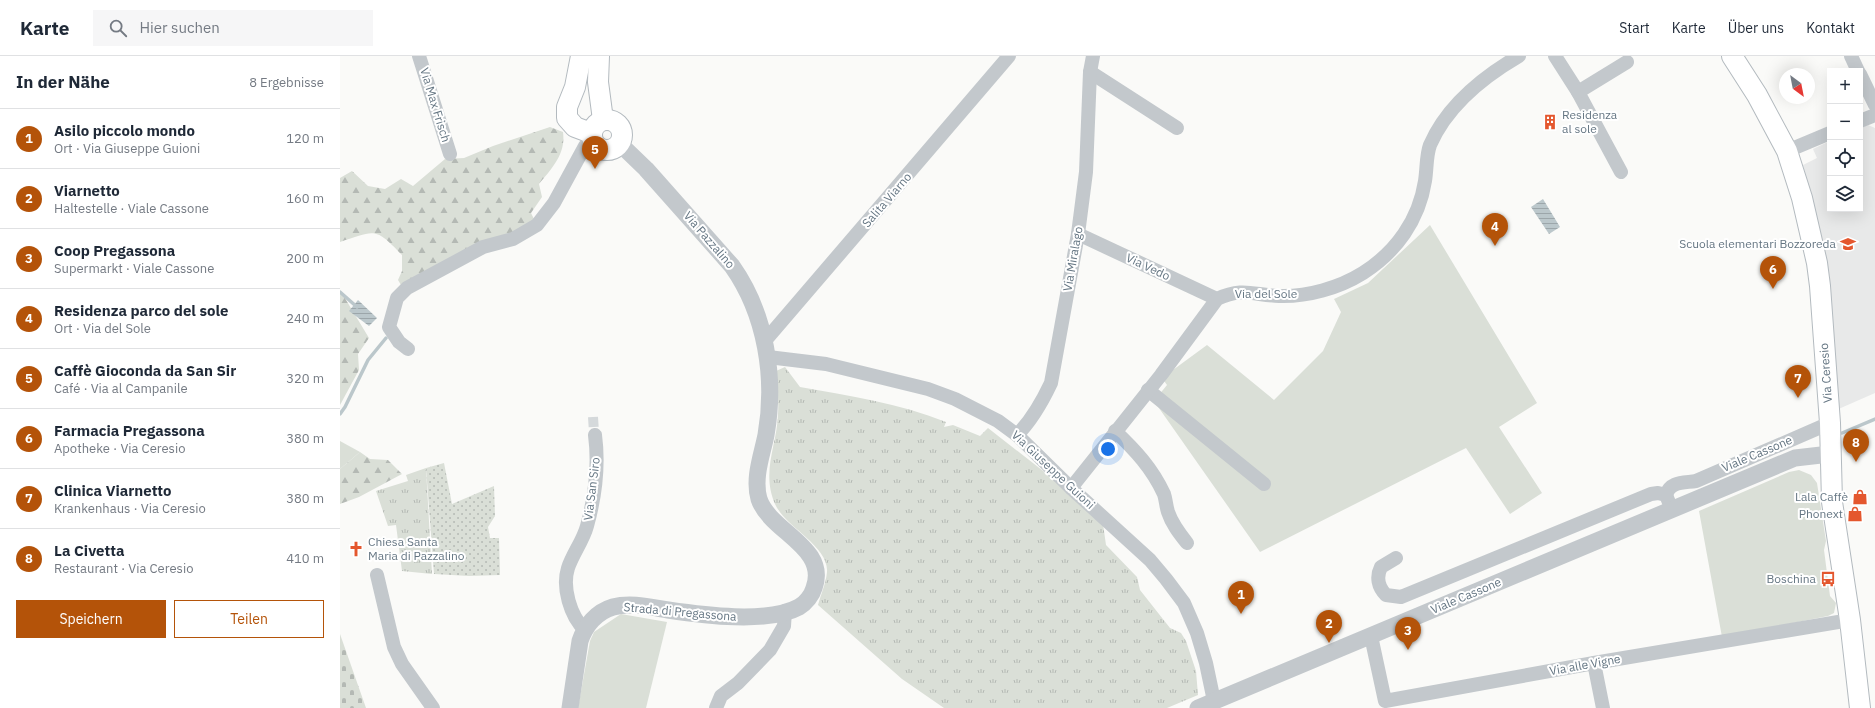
<!DOCTYPE html>
<html lang="de">
<head>
<meta charset="utf-8">
<style>
	body { margin:0; font-family:"IBM Plex Sans",sans-serif; background:#f6f6f7; color:#1f2937 }
	.controls { position:absolute; right:12px; top:12px; display:grid; overflow:hidden; border-radius:0px; box-shadow:0 4px 16px #0002 }
	.controls button { width:36px; height:36px; display:grid; place-items:center; padding:0; border:0; border-bottom:1px solid #e0e1e3; background:#fff; color:#1f2937; font:20px sans-serif }
	.compass { position:absolute; left:1439px; top:12px; width:36px; height:36px; border-radius:50%; background:#fff; box-shadow:0 4px 16px #0002; rotate:148deg }
	.you { position:absolute; left:768px; top:393px; width:14px; height:14px; margin:-10px; border:3px solid #fff; border-radius:50%; background:#1a73e8; box-shadow:0 0 0 6px #1a73e833 }
	.badge { display:grid; place-items:center; width:26px; height:26px; border-radius:50%; background:#b45309; color:#fff; font-size:13px; font-weight:700 }
	.pin { position:absolute; translate:-50% -33px; filter:drop-shadow(0 1px 2px #0008) }
	.pin::after { content:''; position:absolute; top:21px; width:14px; height:12px; background:inherit; clip-path:polygon(0 0,100% 0,50% 100%) }
	.list { margin:0; padding:0; list-style:none }
	h2 { display:flex; justify-content:space-between; align-items:center; height:52px; margin:0; padding:0 16px; font-size:17px }
	h2 small { font-size:13px; font-weight:400; color:#747a83 }
	.list li { display:grid; grid-template-columns:26px 1fr auto; gap:12px; align-items:center; box-sizing:border-box; height:60px; padding:0 16px; border-top:1px solid #e0e1e3 }
	.list b { display:block; font-size:15px; white-space:nowrap }
	.list p { margin:0; font-size:13px; white-space:nowrap; color:#747a83 }
	.list em { font-size:13px; font-style:normal; color:#747a83 }
	.actions { display:flex; gap:8px; padding:12px 16px }
	.actions a { flex:1; padding:9px 0; border:1px solid #b45309; border-radius:0px; text-align:center; font-size:14px; color:#b45309 }
	.actions .main { background:#b45309; color:#fff }
	.icon { flex:none; width:22px; height:22px; fill:none; stroke:currentColor; stroke-width:2; stroke-linecap:round; stroke-linejoin:round }
	.map { position:relative; flex:none; width:1535px; height:652px; overflow:hidden }
	header { display:flex; align-items:center; gap:24px; box-sizing:border-box; height:56px; padding:0 20px; background:#fff; border-bottom:1px solid #e0e1e3 }
	header strong { font-size:19px }
	nav { display:flex; gap:22px; margin-inline-start:auto; font-size:14px }
	.search { width:280px; height:36px; background:#f6f6f7; display:flex; align-items:center; gap:10px; box-sizing:border-box; padding:0 14px; border-radius:0px; color:#747a83; font-size:15px }
	main { display:flex }
	aside { flex:1; background:#fff }
	.map>svg:first-child { display:block }
</style>
</head>
<body>
<header>
<strong>Karte</strong>
<div class="search"><svg class="icon" aria-label="search" viewBox="0 0 24 24"><circle cx="10" cy="10" r="6"/><path d="M15 15l6 6"/></svg>Hier suchen</div>
<nav><a>Start</a><a>Karte</a><a>Über uns</a><a>Kontakt</a></nav>
</header>
<main>
<aside>
<h2>In der Nähe<small>8 Ergebnisse</small></h2>
<ul class="list">
<li><span class="badge">1</span><div><b>Asilo piccolo mondo</b><p>Ort · Via Giuseppe Guioni</p></div><em>120 m</em></li>
<li><span class="badge">2</span><div><b>Viarnetto</b><p>Haltestelle · Viale Cassone</p></div><em>160 m</em></li>
<li><span class="badge">3</span><div><b>Coop Pregassona</b><p>Supermarkt · Viale Cassone</p></div><em>200 m</em></li>
<li><span class="badge">4</span><div><b>Residenza parco del sole</b><p>Ort · Via del Sole</p></div><em>240 m</em></li>
<li><span class="badge">5</span><div><b>Caffè Gioconda da San Sir</b><p>Café · Via al Campanile</p></div><em>320 m</em></li>
<li><span class="badge">6</span><div><b>Farmacia Pregassona</b><p>Apotheke · Via Ceresio</p></div><em>380 m</em></li>
<li><span class="badge">7</span><div><b>Clinica Viarnetto</b><p>Krankenhaus · Via Ceresio</p></div><em>380 m</em></li>
<li><span class="badge">8</span><div><b>La Civetta</b><p>Restaurant · Via Ceresio</p></div><em>410 m</em></li>
</ul>
<div class="actions"><a class="main">Speichern</a><a>Teilen</a></div>
</aside>
<div class="map">
<svg width="1535" height="652" viewBox="0 0 1535 652">
	<defs>
		<pattern id="forest-firs" width="22" height="20" patternUnits="userSpaceOnUse"><rect width="22" height="20" fill="#dadfd7"/><path d="M5 1l3.5 6h-7zM16 11l3.5 6h-7z" fill="#b4b9b4"/></pattern>
		<pattern id="cemetery-stones" width="16" height="16" patternUnits="userSpaceOnUse"><rect width="16" height="16" fill="#dadfd7"/><path d="M2 7V4a2 2 0 0 1 4 0v3zM10 15v-3a2 2 0 0 1 4 0v3z" fill="#b4b9b4"/></pattern>
		<pattern id="park-tufts" width="24" height="20" patternUnits="userSpaceOnUse"><rect width="24" height="20" fill="#dadfd7"/><path d="M3 7l-1-3M5 7V3M7 7l1-3M15 17l-1-3M17 17v-4M19 17l1-3" fill="none" stroke="#b4b9b4"/></pattern>
		<pattern id="garden-dots" width="8" height="8" patternUnits="userSpaceOnUse"><rect width="8" height="8" fill="#dadfd7"/><path d="M2 2h.1M6 6h.1" fill="none" stroke="#b4b9b4" stroke-width="1.8" stroke-linecap="round"/></pattern>
		<pattern id="water-rules" width="6" height="5" patternUnits="userSpaceOnUse"><rect width="6" height="5" fill="#bbc7cb"/><path d="M0 2.5h6" fill="none" stroke="#9ca6aa"/></pattern>
	</defs>
	<rect width="100%" height="100%" fill="#fafaf8"/>
	<polygon fill="#e8e9e9" points="1528,69 1535,72 1535,337 1494,355 1490,223 1463,109 1477,102 1473,93 1490,85 1490,153 1520,153 1520,72"/>
	<g fill="#dadfd7">
		<polygon points="1090,169 1197,347 1159,371 1202,437 1170,458 1126,392 920,496 814,345 827,329 822,322 867,289 934,344 983,295 1001,256 994,243 1028,227"/>
		<polygon points="0,385 20,396 0,413"/>
		<polygon points="1459,414 1471,419 1477,427 1486,485 1484,494 1490,540 1496,547 1494,557 1488,560 1382,581 1359,455 1449,416"/>
		<polygon points="281,558 327,566 306,652 238,652 250,585 254,576"/>
	</g>
	<g fill="url(#forest-firs)">
		<path d="M210 71 223 76C226 98 212 112 199 128L202 141 191 157 194 163 192 166 125 201 61 229 58 224 62 215V199C35 171 36 174 0 186V122L12 115 28 130 45 133 61 123 73 130 105 103 124 102 153 90Z"/>
		<polygon points="0,234 29,282 18,298 19,314 0,349"/>
		<polygon points="20,396 30,403 48,404 62,418 19,441 0,448 0,413"/>
	</g>
	<polygon fill="url(#cemetery-stones)" points="0,578 26,652 0,652"/>
	<g fill="url(#park-tufts)">
		<path d="M445 311 460 331C509 340 559 347 606 366L604 371 613 369 640 380 648 372 762 461 766 489 797 521 800 534 830 572 841 577 846 585 856 615 858 639 827 652H604L562 623 478 549C481 538 486 527 487 516 489 490 445 471 435 448 421 415 437 390 438 358 439 344 437 329 436 315Z"/>
		<polygon points="86,412 92,518 62,515 56,469 48,470 36,435 68,425 66,419"/>
	</g>
	<polygon fill="url(#garden-dots)" points="104,407 112,448 154,430 155,460 148,471 150,482 159,482 160,519 129,520 94,518 86,412"/>
	<g fill="url(#water-rules)">
		<polygon points="1203,143 1220,171 1209,178 1191,151"/>
		<polygon points="18,244 37,262 29,270 9,255"/>
	</g>
	<g fill="none" stroke-linecap="round" stroke-linejoin="round">
		<g stroke="#bbc7cb" stroke-width="3.5">
			<polyline points="0,236 17,251"/>
			<polyline points="0,358 5,351 28,304 46,282"/>
			<polyline points="1502,377 1535,363"/>
		</g>
		<polyline stroke="#d5d9db" stroke-width="10" stroke-dasharray="10 5" stroke-linecap="butt" points="253,361 254,376"/>
		<defs>
			<g id="secondary">
				<polyline points="241,0 235,31 227,51 227,62 235,71 251,77"/>
				<polyline points="259,0 258,26 263,64"/>
				<polyline points="1392,0 1417,39 1447,95 1462,142 1477,207 1480,230 1490,367 1492,446 1510,564 1520,652"/>
				<circle cx="267" cy="79" r="15"/>
			</g>
		</defs>
		<use href="#secondary" stroke="#b3babf" stroke-width="22"/>
		<g stroke="#c3c8cc" stroke-width="14">
			<polyline points="79,0 110,98"/>
			<polyline points="1215,0 1238,36 1281,116"/>
			<polyline points="1511,0 1518,15"/>
			<polyline points="750,16 837,72"/>
			<polyline points="1520,18 1535,49"/>
			<polyline points="1238,36 1287,6"/>
			<polyline points="1520,65 1535,59"/>
			<polyline points="1447,95 1490,77"/>
			<polyline points="738,178 877,243"/>
			<polyline points="424,286 669,0"/>
			<polyline points="68,293 59,286 49,271 57,242 67,232 143,191 173,183 197,169 214,147 245,90 252,84"/>
			<polyline points="428,301 486,308 588,333 615,343 658,365 677,379 731,432 810,504 826,523 844,547 857,577 866,607 874,645 872,652"/>
			<polyline points="808,334 924,428"/>
			<path d="M775 375C795 394 812 412 824 438 826 444 826 450 828 456 832 468 839 477 847 487"/>
			<path d="M677 379C692 364 702 346 711 327L738 178 746 116 750 16 753 0"/>
			<path d="M731 432 821 319 877 243C903 231 913 239 939 240 967 241 999 232 1023 217 1056 196 1079 164 1085 125 1087 113 1086 100 1090 89 1107 50 1143 21 1179 0"/>
			<path d="M1326 439C1330 425 1344 427 1356 425L1490 367"/>
			<path d="M1056 502 1041 511C1036 521 1038 531 1046 539L1061 541 1311 438 1318 437 1326 439 1332 454"/>
			<polyline points="37,519 54,591 62,608 93,652"/>
			<path d="M245 574C230 560 222 531 228 512 233 497 243 485 247 470 255 441 259 409 255 379"/>
			<polyline points="1031,580 1045,645 1254,607 1510,564"/>
			<polyline points="1254,607 1263,652"/>
			<polyline points="376,652 381,640 398,627 430,594 444,570 445,555"/>
		</g>
		<g stroke="#c3c8cc" stroke-width="17">
			<path d="M230 652 240 585C245 570 256 556 273 551 290 546 310 551 328 554 362 559 428 568 459 551 466 547 472 539 474 532 489 491 430 476 419 443 413 422 422 399 426 379 436 322 426 258 392 210L306 113 279 87"/>
			<polyline points="858,652 1455,402 1490,398"/>
		</g>
		<use href="#secondary" stroke="#fff" stroke-width="20"/>
	</g>
	<defs>
		<symbol id="building-bare" viewBox="-9 -9 18 18"><path d="M-4-6H4V6H1V3H-1V6H-4ZM-2.5-4.3h1.7v1.8h-1.7ZM.8-4.3h1.7v1.8H.8ZM-2.5-1h1.7V.8h-1.7ZM.8-1h1.7V.8H.8Z" fill="#e4572e" stroke="#fff" stroke-width="2.5" paint-order="stroke"/></symbol>
		<symbol id="school-bare" viewBox="-9 -9 18 18"><path d="M0-5L7-2L0 1L-7-2ZM-4 1L0 2.5L4 1V4Q0 6-4 4Z" fill="#e4572e" stroke="#fff" stroke-width="2.5" paint-order="stroke"/></symbol>
		<symbol id="shop-bare" viewBox="-9 -9 18 18"><path d="M-5-2.5h2.3a2.7 3.5 0 0 1 5.4 0H5L5.5 6h-11ZM-1.5-2.5h3a1.5 2.3 0 0 0-3 0Z" fill="#e4572e" stroke="#fff" stroke-width="2.5" paint-order="stroke"/></symbol>
		<symbol id="church-bare" viewBox="-9 -9 18 18"><path d="M-1.2-6h2.4v3.5h3.3v2.4h-3.3V6h-2.4V-.1h-3.3v-2.4h3.3Z" fill="#e4572e" stroke="#fff" stroke-width="2.5" paint-order="stroke"/></symbol>
		<symbol id="bus-bare" viewBox="-9 -9 18 18"><path d="M-5-6H5V4H4V6H2V4H-2V6H-4V4H-5ZM-3.5-4V0h7V-4ZM-3.5 1.2v1.5H-2V1.2ZM2 1.2v1.5H3.5V1.2Z" fill="#e4572e" stroke="#fff" stroke-width="2.5" paint-order="stroke"/></symbol>
	</defs>
	<g fill-rule="evenodd">
		<use href="#building-bare" x="1199" y="55" width="22" height="22"/>
		<use href="#school-bare" x="1497" y="177" width="22" height="22"/>
		<use href="#shop-bare" x="1509" y="430" width="22" height="22"/>
		<use href="#shop-bare" x="1504" y="447" width="22" height="22"/>
		<use href="#church-bare" x="5" y="482" width="22" height="22"/>
		<use href="#bus-bare" x="1477" y="512" width="22" height="22"/>
	</g>
	<g text-anchor="middle" stroke-width="4" stroke-linejoin="round" paint-order="stroke">
		<g font-size="12" fill="#657683" stroke="#fff">
			<text transform="translate(95 49) rotate(73)" y="4">Via Max Frisch</text>
			<text transform="translate(547 144) rotate(-49)" y="4">Salita Viarno</text>
			<text transform="translate(369 184) rotate(49)" y="4">Via Pazzalino</text>
			<text transform="translate(733 203) rotate(-80)" y="4">Via Miralago</text>
			<text transform="translate(808 211) rotate(25)" y="4">Via Vedo</text>
			<text x="926" y="242">Via del Sole</text>
			<text transform="translate(1486 317) rotate(-94)" y="4">Via Ceresio</text>
			<text transform="translate(1417 398) rotate(-23)" y="4">Viale Cassone</text>
			<text transform="translate(713 414) rotate(43)" y="4">Via Giuseppe Guioni</text>
			<text transform="translate(252 433) rotate(-83)" y="4">Via San Siro</text>
			<text transform="translate(1126 540) rotate(-23)" y="4">Viale Cassone</text>
			<text transform="translate(340 556) rotate(5)" y="4">Strada di Pregassona</text>
			<text transform="translate(1245 609) rotate(-10)" y="4">Via alle Vigne</text>
		</g>
		<g font-size="12" fill="#657683" stroke="#fff" text-anchor="end">
			<text x="1222" y="63" text-anchor="start">Residenza<tspan x="1222" dy="14">al sole</tspan></text>
			<text x="1496" y="192">Scuola elementari Bozzoreda</text>
			<text x="1508" y="445">Lala Caffè</text>
			<text x="1503" y="462">Phonext</text>
			<text x="28" y="490" text-anchor="start">Chiesa Santa<tspan x="28" dy="14">Maria di Pazzalino</tspan></text>
			<text x="1476" y="527">Boschina</text>
		</g>
	</g>
</svg>
<div class="controls">
<button>+</button>
<button>−</button>
<button><svg class="icon" aria-label="locate" viewBox="0 0 24 24"><circle cx="12" cy="12" r="6"/><path d="M12 2v4M12 18v4M2 12h4M18 12h4"/></svg></button>
<button><svg class="icon" aria-label="layers" viewBox="0 0 24 24"><path d="M12 4l9 5-9 5-9-5zM3 14l9 5 9-5"/></svg></button>
</div>
<svg class="compass" viewBox="-18 -18 36 36"><path d="M0-13l5 13h-10z" fill="#e53935"/><path d="M0 13l5-13h-10z" fill="#747a83"/></svg>
<div class="you"></div>
<div class="pin badge" style="left:901px;top:558px">1</div>
<div class="pin badge" style="left:989px;top:587px">2</div>
<div class="pin badge" style="left:1068px;top:594px">3</div>
<div class="pin badge" style="left:1155px;top:190px">4</div>
<div class="pin badge" style="left:255px;top:113px">5</div>
<div class="pin badge" style="left:1433px;top:233px">6</div>
<div class="pin badge" style="left:1458px;top:342px">7</div>
<div class="pin badge" style="left:1516px;top:406px">8</div>
</div>
</main>
</body>
</html>
